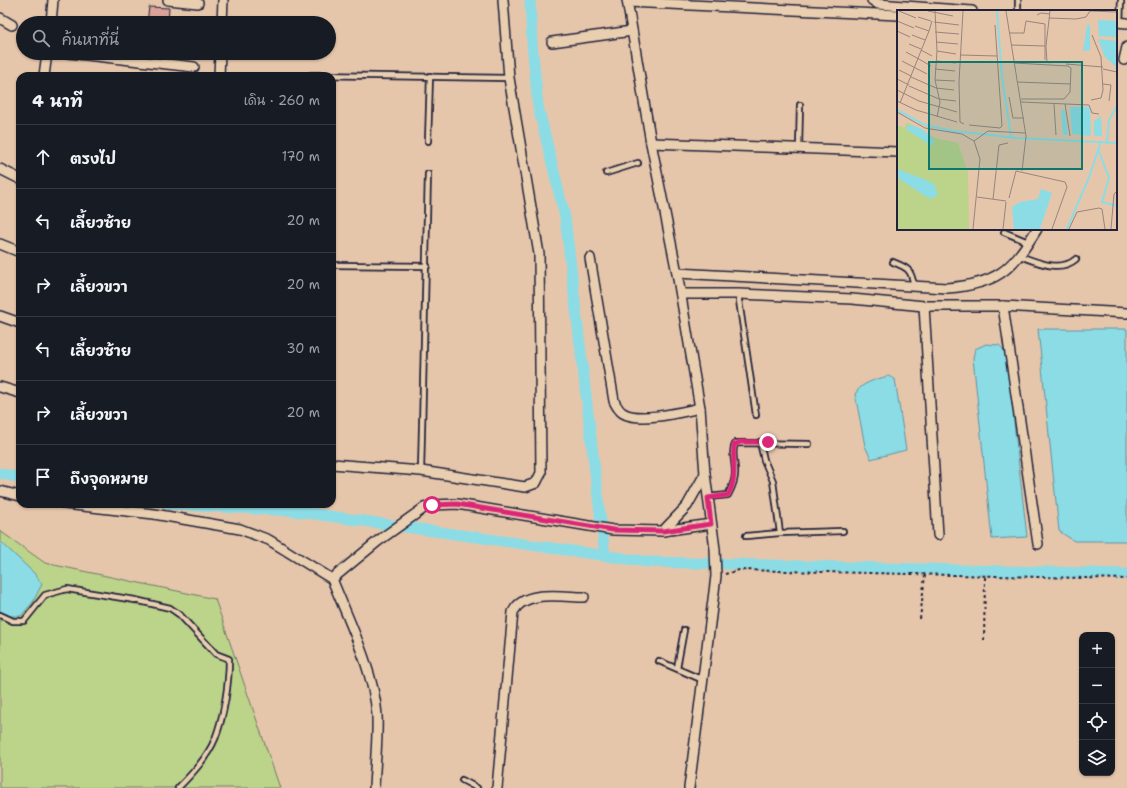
<!DOCTYPE html>
<html lang="th">
<head>
<meta charset="utf-8">
<style>
	body { margin:0; font-family:"Shantell Sans","Playpen Sans Thai",sans-serif; background:#20242c; color:#f1f3f6 }
	.controls { position:absolute; right:12px; bottom:12px; display:grid; overflow:hidden; border-radius:8px; box-shadow:0 1px 3px #0004 }
	.controls button { width:36px; height:36px; display:grid; place-items:center; padding:0; border:0; border-bottom:1px solid #363941; background:#171b24; color:#f1f3f6; font:20px sans-serif }
	.stop { position:absolute; width:12px; height:12px; margin:-9px; border:3px solid #db2777; border-radius:50%; background:#fff }
	.stop.end { background:#db2777; border-color:#fff; box-shadow:0 1px 4px #0008 }
	.list { margin:0; padding:0; list-style:none }
	h2 { display:flex; justify-content:space-between; align-items:center; height:52px; margin:0; padding:0 16px; font-size:17px }
	h2 small { font-size:13px; font-weight:400; color:#9ea1a6 }
	.list li { display:grid; grid-template-columns:26px 1fr auto; gap:12px; align-items:center; box-sizing:border-box; height:64px; padding:0 16px; border-top:1px solid #363941 }
	.list b { display:block; font-size:15px; white-space:nowrap }
	.list em { font-size:13px; font-style:normal; color:#9ea1a6 }
	.icon { flex:none; width:22px; height:22px; fill:none; stroke:currentColor; stroke-width:2; stroke-linecap:round; stroke-linejoin:round }
	.map { position:relative; flex:none; width:1127px; height:788px; overflow:hidden }
	.search { position:absolute; background:#171b24; box-shadow:0 1px 3px #0004; left:16px; top:16px; width:320px; height:44px; display:flex; align-items:center; gap:10px; box-sizing:border-box; padding:0 14px; border-radius:22px; color:#9ea1a6; font-size:15px }
	.panel { position:absolute; background:#171b24; box-shadow:0 1px 3px #0004; left:16px; top:72px; width:320px; height:436px; border-radius:12px }
	.map>svg:first-child { display:block }
</style>
</head>
<body>
<div class="map">
<svg width="1127" height="788" viewBox="0 0 1127 788">
	<rect width="100%" height="100%" fill="#e6c6ab"/>
	<filter id="ink" filterUnits="userSpaceOnUse"><feTurbulence type="fractalNoise" baseFrequency=".025" numOctaves="2"/><feDisplacementMap in="SourceGraphic" scale="8" xChannelSelector="R" yChannelSelector="G"/><feConvolveMatrix kernelMatrix="1 2 1 2 8 2 1 2 1" color-interpolation-filters="sRGB"/></filter>
	<g filter="url(#ink)">
		<polygon fill="#bcd38a" stroke="#6f7a62" points="0,531 45,563 215,599 280,788 0,788"/>
		<g fill="#8bdce5" stroke="#6192a1">
			<polygon points="1038,329 1127,329 1127,541 1074,541 1059,531"/>
			<polygon points="986,344 999,345 1006,352 1027,537 992,539 973,358 975,349"/>
			<path d="M888 376 895 379 906 450 871 459 865 446 855 394C862 382 875 380 888 376Z"/>
			<polygon points="0,541 35,574 42,584 33,602 21,616 5,616 0,613"/>
		</g>
		<g fill="none" stroke-linecap="round" stroke-linejoin="round">
			<g stroke="#8bdce5" stroke-width="11">
				<polyline points="530,0 532,43 538,106 565,217 605,556"/>
				<polyline points="0,473 20,478"/>
				<polyline points="168,504 294,511 649,562 1127,574"/>
			</g>
		</g>
		<polygon fill="#dba297" stroke="#22223b" points="149,7 169,8 168,23 147,23"/>
		<g fill="none" stroke-linecap="round" stroke-linejoin="round">
			<defs>
				<g id="lane">
					<polyline points="1018,11 1018,0"/>
					<polyline points="1120,23 1121,0"/>
					<polyline points="311,75 509,78"/>
					<polyline points="428,141 430,76"/>
					<polyline points="799,148 800,105"/>
					<polyline points="606,173 638,163"/>
					<polyline points="1004,232 1028,242"/>
					<path d="M1020 256C1037 262 1060 273 1076 259"/>
					<path d="M893 262C908 268 911 269 914 286"/>
					<polyline points="332,265 427,266"/>
					<polyline points="738,294 756,415"/>
					<polyline points="760,442 764,460 773,481 780,533 843,531"/>
					<polyline points="421,471 428,174"/>
					<path d="M708 497 728 495C731 489 735 482 735 474 736 465 730 450 736 443L809 444"/>
					<polyline points="746,536 780,533"/>
					<path d="M0 615 13 621H24L45 595 67 589 135 600 170 608 180 615 216 654 229 659C229 684 224 716 215 739 207 758 192 774 178 788"/>
					<polyline points="659,661 703,680"/>
					<polyline points="677,668 684,630"/>
					<polyline points="462,780 477,788"/>
				</g>
				<g id="street">
					<polyline points="168,0 198,3"/>
					<polyline points="627,0 651,143 677,273 700,408 705,474 715,549 716,576 689,788"/>
					<polyline points="872,0 878,4 972,11"/>
					<polyline points="628,2 898,15"/>
					<polyline points="0,18 12,25"/>
					<polyline points="1116,22 1127,23"/>
					<polyline points="51,23 53,0"/>
					<polyline points="222,23 223,0"/>
					<polyline points="552,42 632,31"/>
					<polyline points="68,53 194,67"/>
					<polyline points="1124,60 1127,47"/>
					<polyline points="44,76 47,53"/>
					<polyline points="219,76 220,53"/>
					<polyline points="651,143 898,152"/>
					<polyline points="0,169 20,179"/>
					<polyline points="0,244 20,252"/>
					<path d="M590 258 614 401C616 405 618 410 623 413 639 423 681 412 700 408"/>
					<path d="M677 273 947 288C997 284 1011 271 1037 229"/>
					<polyline points="681,294 738,294 852,299 924,306 1003,306 1127,313"/>
					<polyline points="924,306 938,535"/>
					<polyline points="1003,306 1038,544"/>
					<polyline points="0,316 20,323"/>
					<polyline points="0,387 20,393"/>
					<polyline points="332,464 421,471 525,487 536,483 541,473 539,254 509,78 503,0"/>
					<polyline points="0,491 20,496"/>
					<polyline points="65,504 154,514 240,529 269,540 332,579"/>
					<polyline points="663,531 687,506 705,474"/>
					<path d="M374 788C375 764 378 739 377 715 374 671 348 619 332 579L378 541 424 508 433 505 457 504 613 530 663 531 711 524"/>
					<path d="M497 788 513 612C524 589 564 597 584 597"/>
				</g>
			</defs>
			<use href="#lane" stroke="#22223b" stroke-width="8"/>
			<use href="#street" stroke="#22223b" stroke-width="12"/>
			<g stroke="#22223b" stroke-width="2" stroke-dasharray="3 3" stroke-linecap="butt">
				<polyline points="725,574 739,570 1127,579"/>
				<polyline points="920,619 925,575"/>
				<polyline points="984,640 985,577"/>
			</g>
			<use href="#lane" stroke="#e9cfb0" stroke-width="4.5"/>
			<use href="#street" stroke="#e9cfb0" stroke-width="9"/>
		</g>
	</g>
	<g fill="none" stroke-linecap="round" stroke-linejoin="round" filter="url(#ink)">
		<path stroke="#db2777" stroke-width="5" d="M432 505 457 504 613 530 663 531 711 524 708 498 728 495C738 478 732 463 734 445L740 442H768"/>
	</g>
	<g transform="translate(897 10)">
		<rect width="220" height="220" fill="#e6c6ab"/>
		<path d="M10 112 38 128 61 133 71 163 72 219H0V115L7 118Z" fill="#bcd38a"/>
		<path d="M201 10 220 11V27L202 26ZM190 15H193V40L186 41ZM201 29 220 31V58L208 47ZM173 97H193L194 124 192 126 175 124ZM164 100H168L171 125H166ZM204 106 205 126H197V111ZM14 115 25 119 37 130 35 136 10 120 9 117ZM0 159 29 170 37 174 41 185 33 189 2 169ZM144 179 155 183 143 219H117L115 197 123 192 141 189Z" fill="#8bdce5"/>
		<path fill="none" stroke="#8bdce5" stroke-width="2" d="M100 1 105 67 114 127M0 100 28 115 56 121 120 128 220 133M210 132 212 110 220 96M201 139 212 168 205 192 220 196M170 219 193 165 204 131"/>
		<path fill="none" stroke="#98847e" stroke-width="1" d="M2 1 19 8M31 1 56 6M38 1 40 41 38 70 43 92 40 107M66 1 62 72 63 112 67 114M109 1 129 126 125 161M140 5 144 3 153 4M21 7 34 11M152 8 179 9 189 7 193 1 220 2M0 11 17 18M37 12 62 15M18 16 32 21 35 11M0 21 13 27M38 22 62 24M112 23H127L129 11 148 14V36M15 25 28 30M39 32 61 34M12 34 24 39M114 35 148 36V50M24 40 35 46M40 41 59 44M9 42 20 48M63 45 100 46M20 48 34 56M5 51 30 64M40 51 59 53M117 53 171 56 174 58 173 82 167 89H124M153 53 150 52 149 36 153 1M169 54 206 57M38 59 58 61M206 59 220 62M2 60 14 66M14 67 39 78 57 80M0 69 12 75M38 70 58 71M120 72 174 74M206 74 214 75 212 91M12 76 42 89 59 91M0 80 22 91 60 102M112 87 116 108H127M194 90 204 88 206 80 204 47 195 25M0 91 19 100 60 112M124 92 192 95 195 103 202 104M3 93 32 21M157 94 159 125M168 94 173 126M0 102 28 118 65 124 77 131M72 115 103 118 105 116 98 15M80 187 109 191M112 188 119 161 168 172 170 177 155 219M96 189 102 135 111 133M76 219 83 149 77 131 91 121 128 123M106 219 109 192M172 219 180 202 202 198 205 199 208 219M214 219 217 184 220 181"/>
		<path fill="#0f766e" fill-opacity="0.15" stroke="#0f766e" stroke-width="2" d="M32 52H185V159H32Z"/>
		<rect width="220" height="220" fill="none" stroke="#22223b" stroke-width="2"/>
	</g>
</svg>
<div class="controls">
<button>+</button>
<button>−</button>
<button><svg class="icon" aria-label="locate" viewBox="0 0 24 24"><circle cx="12" cy="12" r="6"/><path d="M12 2v4M12 18v4M2 12h4M18 12h4"/></svg></button>
<button><svg class="icon" aria-label="layers" viewBox="0 0 24 24"><path d="M12 4l9 5-9 5-9-5zM3 14l9 5 9-5"/></svg></button>
</div>
<div class="stop" style="left:432px;top:505px"></div>
<div class="stop end" style="left:768px;top:442px"></div>
<div class="search"><svg class="icon" aria-label="search" viewBox="0 0 24 24"><circle cx="10" cy="10" r="6"/><path d="M15 15l6 6"/></svg>ค้นหาที่นี่</div>
<section class="panel">
<h2>4 นาที<small>เดิน · 260 m</small></h2>
<ul class="list">
<li><svg class="icon" aria-label="ahead" viewBox="0 0 24 24"><path d="M12 20V5M6 11l6-6 6 6"/></svg><div><b>ตรงไป</b></div><em>170 m</em></li>
<li><svg class="icon" aria-label="left" viewBox="0 0 24 24"><path d="M17 20v-9H6M10 6l-5 5 5 5"/></svg><div><b>เลี้ยวซ้าย</b></div><em>20 m</em></li>
<li><svg class="icon" aria-label="right" viewBox="0 0 24 24"><path d="M7 20v-9h11M14 6l5 5-5 5"/></svg><div><b>เลี้ยวขวา</b></div><em>20 m</em></li>
<li><svg class="icon" aria-label="left" viewBox="0 0 24 24"><path d="M17 20v-9H6M10 6l-5 5 5 5"/></svg><div><b>เลี้ยวซ้าย</b></div><em>30 m</em></li>
<li><svg class="icon" aria-label="right" viewBox="0 0 24 24"><path d="M7 20v-9h11M14 6l5 5-5 5"/></svg><div><b>เลี้ยวขวา</b></div><em>20 m</em></li>
<li><svg class="icon" aria-label="arrive" viewBox="0 0 24 24"><path d="M6 21V4h12l-3 4 3 4H6"/></svg><div><b>ถึงจุดหมาย</b></div></li>
</ul>
</section>
</div>
</body>
</html>
